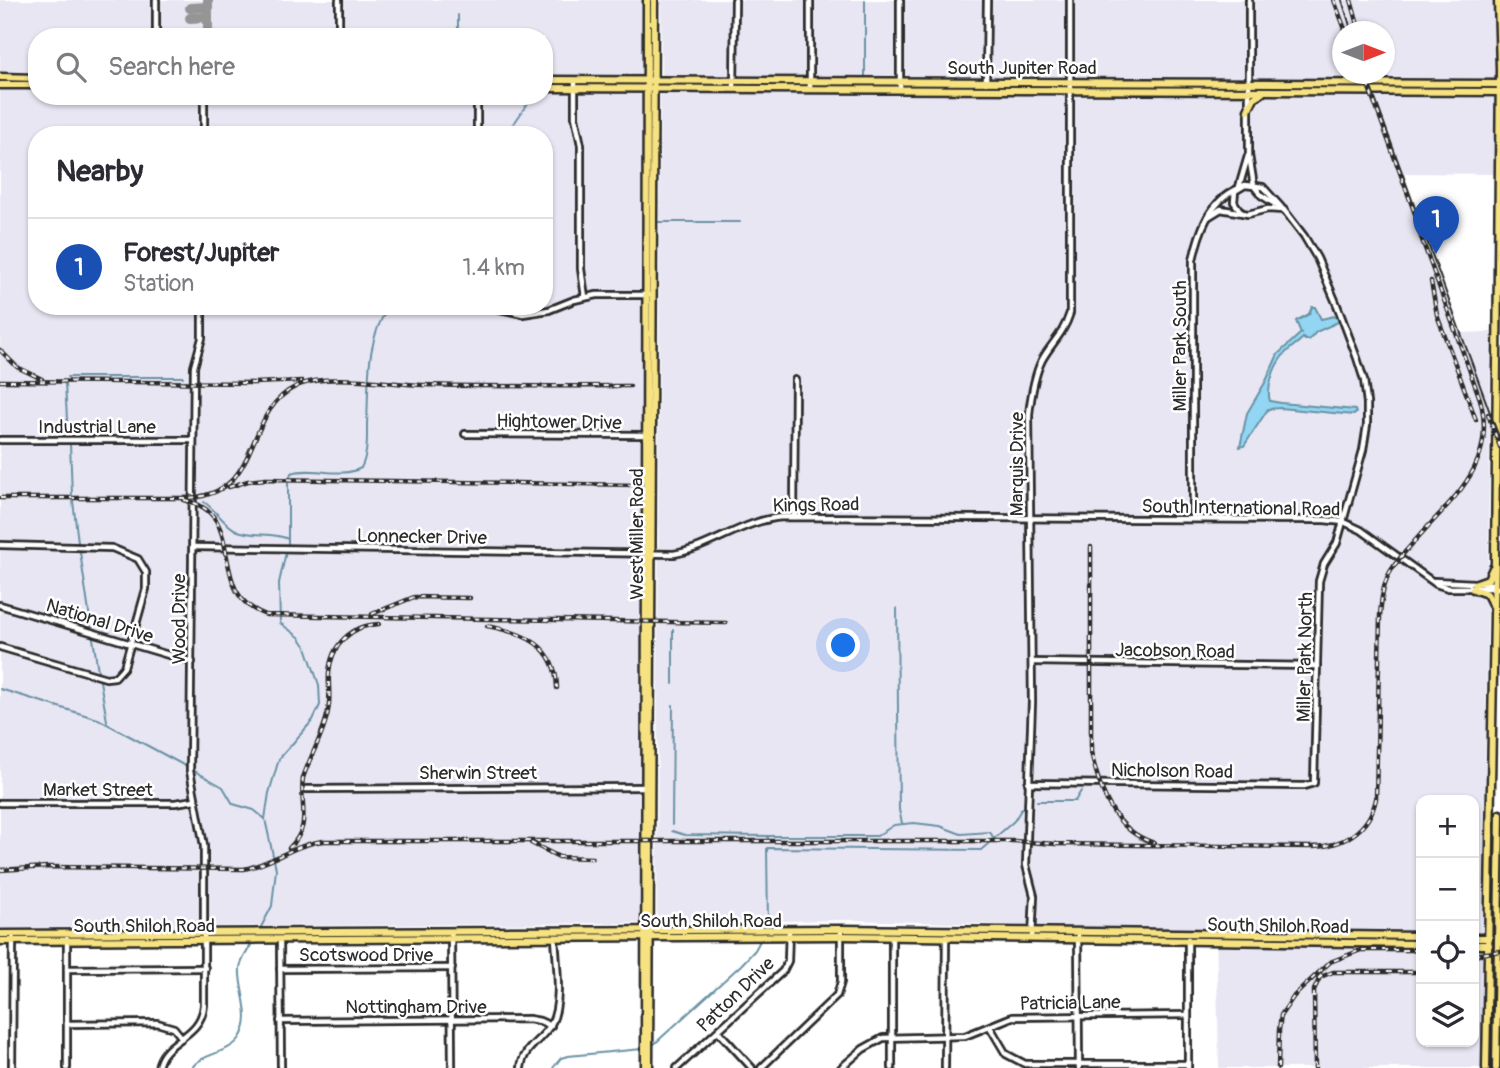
<!DOCTYPE html>
<html lang="en">
<head>
<meta charset="utf-8">
<style>
	body { margin:0; font-family:Pangolin,sans-serif; background:#f2f2f3; color:#2b2b33 }
	.controls { position:absolute; right:21px; bottom:21px; display:grid; overflow:hidden; border-radius:14px; box-shadow:0 2px 5px #0004 }
	.controls button { width:63px; height:63px; display:grid; place-items:center; padding:0; border:0; border-bottom:2px solid #e1e1e2; background:#fff; color:#2b2b33; font:35px sans-serif }
	.compass { position:absolute; left:1332px; top:21px; width:63px; height:63px; border-radius:50%; background:#fff; box-shadow:0 2px 5px #0004; rotate:90deg }
	.you { position:absolute; left:844px; top:646px; width:24px; height:24px; margin:-18px; border:5px solid #fff; border-radius:50%; background:#1a73e8; box-shadow:0 0 0 10px #1a73e833 }
	.badge { display:grid; place-items:center; width:46px; height:46px; border-radius:50%; background:#c8321e; color:#fff; font-size:23px; font-weight:700 }
	.pin { position:absolute; translate:-50% -58px; filter:drop-shadow(0 2px 4px #0008) }
	.pin::after { content:''; position:absolute; top:37px; width:24px; height:21px; background:inherit; clip-path:polygon(0 0,100% 0,50% 100%) }
	.list { margin:0; padding:0; list-style:none }
	h2 { display:flex; justify-content:space-between; align-items:center; height:91px; margin:0; padding:0 28px; font-size:30px }
	h2 small { font-size:23px; font-weight:400; color:#7c7c81 }
	.list li { display:grid; grid-template-columns:46px 1fr auto; gap:21px; align-items:center; box-sizing:border-box; height:98px; padding:0 28px; border-top:2px solid #e1e1e2 }
	.list b { display:block; font-size:26px; white-space:nowrap }
	.list p { margin:0; font-size:23px; white-space:nowrap; color:#7c7c81 }
	.list em { font-size:23px; font-style:normal; color:#7c7c81 }
	.icon { flex:none; width:38px; height:38px; fill:none; stroke:currentColor; stroke-width:2; stroke-linecap:round; stroke-linejoin:round }
	.map { position:relative; flex:none; width:1500px; height:1068px; overflow:hidden }
	.search { position:absolute; background:#fff; box-shadow:0 2px 5px #0004; left:28px; top:28px; width:525px; height:77px; display:flex; align-items:center; gap:18px; box-sizing:border-box; padding:0 24px; border-radius:28px; color:#7c7c81; font-size:26px }
	.panel { position:absolute; background:#fff; box-shadow:0 2px 5px #0004; left:28px; top:126px; width:525px; height:189px; border-radius:28px }
	.map>svg:first-child { display:block }
</style>
</head>
<body>
<div class="map">
<svg width="1500" height="1068" viewBox="0 0 1500 1068">
	<rect width="100%" height="100%" fill="#fff"/>
	<filter id="ink" filterUnits="userSpaceOnUse"><feTurbulence type="fractalNoise" baseFrequency=".0143" numOctaves="2"/><feDisplacementMap in="SourceGraphic" scale="14" xChannelSelector="R" yChannelSelector="G"/><feConvolveMatrix kernelMatrix="1 2 1 2 8 2 1 2 1" color-interpolation-filters="sRGB"/></filter>
	<g filter="url(#ink)">
		<g fill="#e9e6f4" fill-rule="evenodd">
			<polygon points="0,0 642,0 643,76 544,75 544,37 37,37 37,73 0,72"/>
			<path d="M661 0H1495L1496 79 661 77ZM1342 32H1384V74H1342Z"/>
			<path d="M0 87H37V96H544V90H645L642 923 0 928ZM37 135H544V306H37Z"/>
			<path d="M660 90 1495 98 1494 174 1401 173 1459 333 1491 332 1483 948 1500 949V1068H1219L1216 931 850 920 657 923ZM1421 800H1474V1042H1421Z"/>
		</g>
		<path fill="#92d6f4" stroke="#6992a4" stroke-width="2" d="M1312 307H1315L1321 319 1334 316 1338 319V322L1316 332 1309 340H1305L1303 338C1297 344 1287 350 1282 357 1274 367 1266 389 1270 401L1281 403 1355 410 1356 413 1354 415 1280 408 1268 409 1244 446 1240 447 1247 413 1266 381 1278 354 1301 333 1296 321 1309 314Z"/>
		<g fill="none" stroke-linecap="round" stroke-linejoin="round">
			<g stroke="#6992a4" stroke-width="2">
				<polyline points="865,0 865,76"/>
				<polyline points="458,15 458,37"/>
				<polyline points="506,135 533,96"/>
				<polyline points="659,222 740,222"/>
				<polyline points="67,377 183,377"/>
				<polyline points="65,384 68,436"/>
				<polyline points="70,443 72,495"/>
				<polyline points="73,501 78,542"/>
				<path d="M204 502C216 510 225 526 238 531 254 537 273 532 288 539"/>
				<polyline points="80,552 91,626"/>
				<polyline points="897,608 899,810 902,823"/>
				<polyline points="93,638 98,671"/>
				<polyline points="100,681 107,721"/>
				<polyline points="673,684 673,630"/>
				<polyline points="0,689 98,719 187,767"/>
				<polyline points="193,770 223,787 233,804 254,810 265,819"/>
				<polyline points="1037,801 1075,801 1081,791"/>
				<polyline points="672,825 673,705"/>
				<polyline points="672,831 685,835 768,836 768,838"/>
				<polyline points="768,836 877,836 894,825 914,823 940,826 961,834 990,832 993,837"/>
				<polyline points="768,925 767,848 981,850 1014,821 1022,808"/>
				<path d="M260 929 272 906 276 869 265 819 269 793 279 759 313 720 320 705 319 685 306 647 299 637 280 623 279 583 288 543V483L291 473C314 466 340 479 361 468 368 454 367 439 367 424 369 384 365 341 389 306"/>
				<polyline points="651,1047 741,965 755,950 761,939"/>
				<path d="M192 1068C201 1053 228 1054 239 1039 255 1018 238 990 240 968 241 960 248 951 252 943"/>
				<polyline points="553,1068 561,1058 568,1056 642,1049"/>
			</g>
			<g stroke="#959595" stroke-width="10">
				<polyline points="208,0 208,33 215,37"/>
				<polyline points="190,8 208,7"/>
				<polyline points="190,18 208,17"/>
			</g>
			<defs>
				<g id="minor">
					<polyline points="900,0 900,90"/>
					<polyline points="156,37 156,0"/>
					<polyline points="339,37 339,0"/>
					<polyline points="575,81 575,117 581,145 581,269 585,297"/>
					<polyline points="986,83 987,0"/>
					<polyline points="734,89 735,0"/>
					<polyline points="810,89 810,0"/>
					<polyline points="204,135 204,96"/>
					<polyline points="477,135 477,96"/>
					<polyline points="1256,186 1263,187 1281,207"/>
					<polyline points="1239,187 1248,156"/>
					<polyline points="1241,212 1234,202 1235,191 1245,185 1254,186"/>
					<polyline points="1208,217 1221,209 1248,214 1268,209 1283,210"/>
					<polyline points="486,306 523,314 549,310 574,300 597,295 649,295"/>
					<polyline points="465,434 648,435"/>
					<polyline points="0,440 193,440"/>
					<polyline points="794,517 795,380"/>
					<path d="M1193 519V260C1199 232 1209 202 1237 189"/>
					<polyline points="0,545 112,548 138,559 146,572 146,589 124,667 115,677 106,678 0,647"/>
					<path d="M193 547 674 554C713 547 743 520 783 517L1324 520 1344 522 1361 530 1436 584 1448 588H1500"/>
					<polyline points="1434,581 1494,584"/>
					<polyline points="0,605 192,662"/>
					<polyline points="1032,662 1317,666"/>
					<polyline points="1028,783 1304,786 1314,783 1319,581 1324,564 1337,543 1363,450 1367,425 1367,403 1364,380 1357,358 1337,305 1317,258 1304,236 1284,210 1261,195 1254,186 1249,155 1249,0"/>
					<polyline points="306,789 646,787"/>
					<polyline points="0,803 175,803 195,800"/>
					<polyline points="451,931 452,1068"/>
					<polyline points="1078,932 1079,1068"/>
					<polyline points="892,936 892,1068"/>
					<path d="M1032 938 1034 896 1026 865 1032 702 1029 414C1031 397 1034 376 1042 360 1052 342 1063 335 1070 313V0"/>
					<polyline points="67,939 67,1068"/>
					<polyline points="280,939 281,1068"/>
					<polyline points="67,969 205,968"/>
					<polyline points="280,969 452,968"/>
					<polyline points="280,1021 529,1019 540,1021 551,1026"/>
					<polyline points="67,1024 157,1023 174,1028 182,1038"/>
					<polyline points="990,1027 1006,1054 1025,1064 1188,1064"/>
					<polyline points="719,1032 752,1068"/>
					<polyline points="12,1068 13,939"/>
					<path d="M158 1068C162 1039 201 1039 204 1005V846L190 771 194 367 202 338V306"/>
					<path d="M521 1068C523 1047 542 1041 551 1024 563 1004 556 960 555 937"/>
					<polyline points="677,1068 783,971 788,961 789,930"/>
					<polyline points="761,1068 837,995 841,982 841,929"/>
					<polyline points="841,1068 863,1049 883,1038 965,1036 1012,1017 1188,1015"/>
					<polyline points="945,1068 946,936"/>
					<polyline points="1188,1068 1188,939"/>
				</g>
				<g id="major">
					<polyline points="0,77 37,78"/>
					<polyline points="544,80 1500,84"/>
					<polyline points="0,85 37,85"/>
					<polyline points="544,88 1500,92"/>
					<polyline points="1248,110 1254,98 1262,93"/>
					<polyline points="1474,584 1488,579 1493,568"/>
					<polyline points="1473,589 1487,594 1492,604"/>
					<polyline points="0,934 841,929 1421,936"/>
					<polyline points="1474,938 1489,938"/>
					<polyline points="0,941 841,936 1421,944"/>
					<polyline points="1474,945 1489,945"/>
					<polyline points="645,1068 647,0"/>
					<polyline points="649,1068 654,0"/>
					<polyline points="1486,1068 1495,559 1500,69 1498,0"/>
					<polyline points="1496,1068 1500,814"/>
				</g>
			</defs>
			<use href="#minor" stroke="#2b2b2b" stroke-width="10"/>
			<use href="#major" stroke="#2b2b2b" stroke-width="11"/>
			<use href="#minor" stroke="#fff" stroke-width="4.5"/>
			<use href="#major" stroke="#f7e281" stroke-width="6"/>
			<g stroke="#2b2b2b" stroke-width="2">
				<polyline points="1342,0 1352,32"/>
				<polyline points="1366,74 1500,440"/>
			</g>
			<defs>
				<g id="rail">
					<polyline points="1334,0 1346,32"/>
					<polyline points="1351,0 1360,32"/>
					<polyline points="1364,74 1422,233"/>
					<polyline points="1431,281 1437,315 1476,420"/>
					<polyline points="0,350 17,367 42,379"/>
					<polyline points="0,381 254,383 302,381"/>
					<polyline points="1488,414 1500,447"/>
					<polyline points="229,487 248,481 266,479 637,485"/>
					<path d="M0 498H184C265 497 240 413 297 386 327 372 389 384 423 385 492 387 561 386 630 386"/>
					<path d="M184 500C251 514 203 593 266 615L726 623"/>
					<path d="M1091 547V752C1100 791 1113 830 1154 843"/>
					<polyline points="372,614 414,597 470,598"/>
					<path d="M487 626C525 633 556 645 557 688"/>
					<polyline points="531,843 559,857 592,858"/>
					<path d="M289 848C313 825 299 806 303 778 310 756 324 734 328 711 331 699 328 685 329 673 331 645 351 625 379 624"/>
					<path d="M0 870 47 867 244 869C272 864 294 844 324 841H1014L1056 844 1311 847C1342 847 1369 831 1376 799L1380 616C1381 603 1382 590 1387 578 1393 565 1403 554 1413 543 1452 498 1498 466 1480 399L1417 226"/>
					<polyline points="1474,955 1500,951"/>
					<polyline points="1318,978 1333,972 1421,972"/>
					<polyline points="1278,1068 1279,1030 1281,1015 1294,996 1330,962 1361,950 1421,950"/>
					<polyline points="1315,1068 1314,990 1321,975"/>
				</g>
			</defs>
			<use href="#rail" stroke="#2b2b2b" stroke-width="4.5"/>
			<use href="#rail" stroke="#fff" stroke-width="2" stroke-dasharray="5" stroke-linecap="butt"/>
		</g>
	</g>
	<g text-anchor="middle" stroke-width="5" stroke-linejoin="round" paint-order="stroke">
		<g font-size="19" fill="#2b2b2b" stroke="#fff">
			<text x="1022" y="74">South Jupiter Road</text>
			<text transform="translate(1179 346) rotate(-90)" y="7">Miller Park South</text>
			<text transform="translate(559 421) rotate(1)" y="7">Hightower Drive</text>
			<text x="97" y="433">Industrial Lane</text>
			<text transform="translate(1016 464) rotate(-90)" y="7">Marquis Drive</text>
			<text transform="translate(816 504) rotate(-1)" y="7">Kings Road</text>
			<text transform="translate(1241 507) rotate(1)" y="7">South International Road</text>
			<text transform="translate(636 534) rotate(-90)" y="7">West Miller Road</text>
			<text transform="translate(422 536) rotate(1)" y="7">Lonnecker Drive</text>
			<text transform="translate(178 619) rotate(-90)" y="7">Wood Drive</text>
			<text transform="translate(100 620) rotate(17)" y="7">National Drive</text>
			<text transform="translate(1175 650) rotate(1)" y="7">Jacobson Road</text>
			<text transform="translate(1304 657) rotate(-89)" y="7">Miller Park North</text>
			<text transform="translate(1172 770) rotate(1)" y="7">Nicholson Road</text>
			<text x="478" y="779">Sherwin Street</text>
			<text x="98" y="796">Market Street</text>
			<text x="711" y="927">South Shiloh Road</text>
			<text x="144" y="932">South Shiloh Road</text>
			<text transform="translate(1278 925) rotate(1)" y="7">South Shiloh Road</text>
			<text x="366" y="961">Scotswood Drive</text>
			<text transform="translate(735 994) rotate(-44)" y="7">Patton Drive</text>
			<text transform="translate(1070 1002) rotate(-1)" y="7">Patricia Lane</text>
			<text x="416" y="1013">Nottingham Drive</text>
		</g>
	</g>
</svg>
<div class="controls">
<button>+</button>
<button>−</button>
<button><svg class="icon" aria-label="locate" viewBox="0 0 24 24"><circle cx="12" cy="12" r="6"/><path d="M12 2v4M12 18v4M2 12h4M18 12h4"/></svg></button>
<button><svg class="icon" aria-label="layers" viewBox="0 0 24 24"><path d="M12 4l9 5-9 5-9-5zM3 14l9 5 9-5"/></svg></button>
</div>
<svg class="compass" viewBox="-18 -18 36 36"><path d="M0-13l5 13h-10z" fill="#e53935"/><path d="M0 13l5-13h-10z" fill="#7c7c81"/></svg>
<div class="you"></div>
<div class="pin badge" style="left:1436px;top:254px;background:#1a4fb4">1</div>
<div class="search"><svg class="icon" aria-label="search" viewBox="0 0 24 24"><circle cx="10" cy="10" r="6"/><path d="M15 15l6 6"/></svg>Search here</div>
<section class="panel">
<h2>Nearby<small></small></h2>
<ul class="list">
<li><span class="badge" style="background:#1a4fb4">1</span><div><b>Forest/Jupiter</b><p>Station</p></div><em>1.4 km</em></li>
</ul>
</section>
</div>
</body>
</html>
